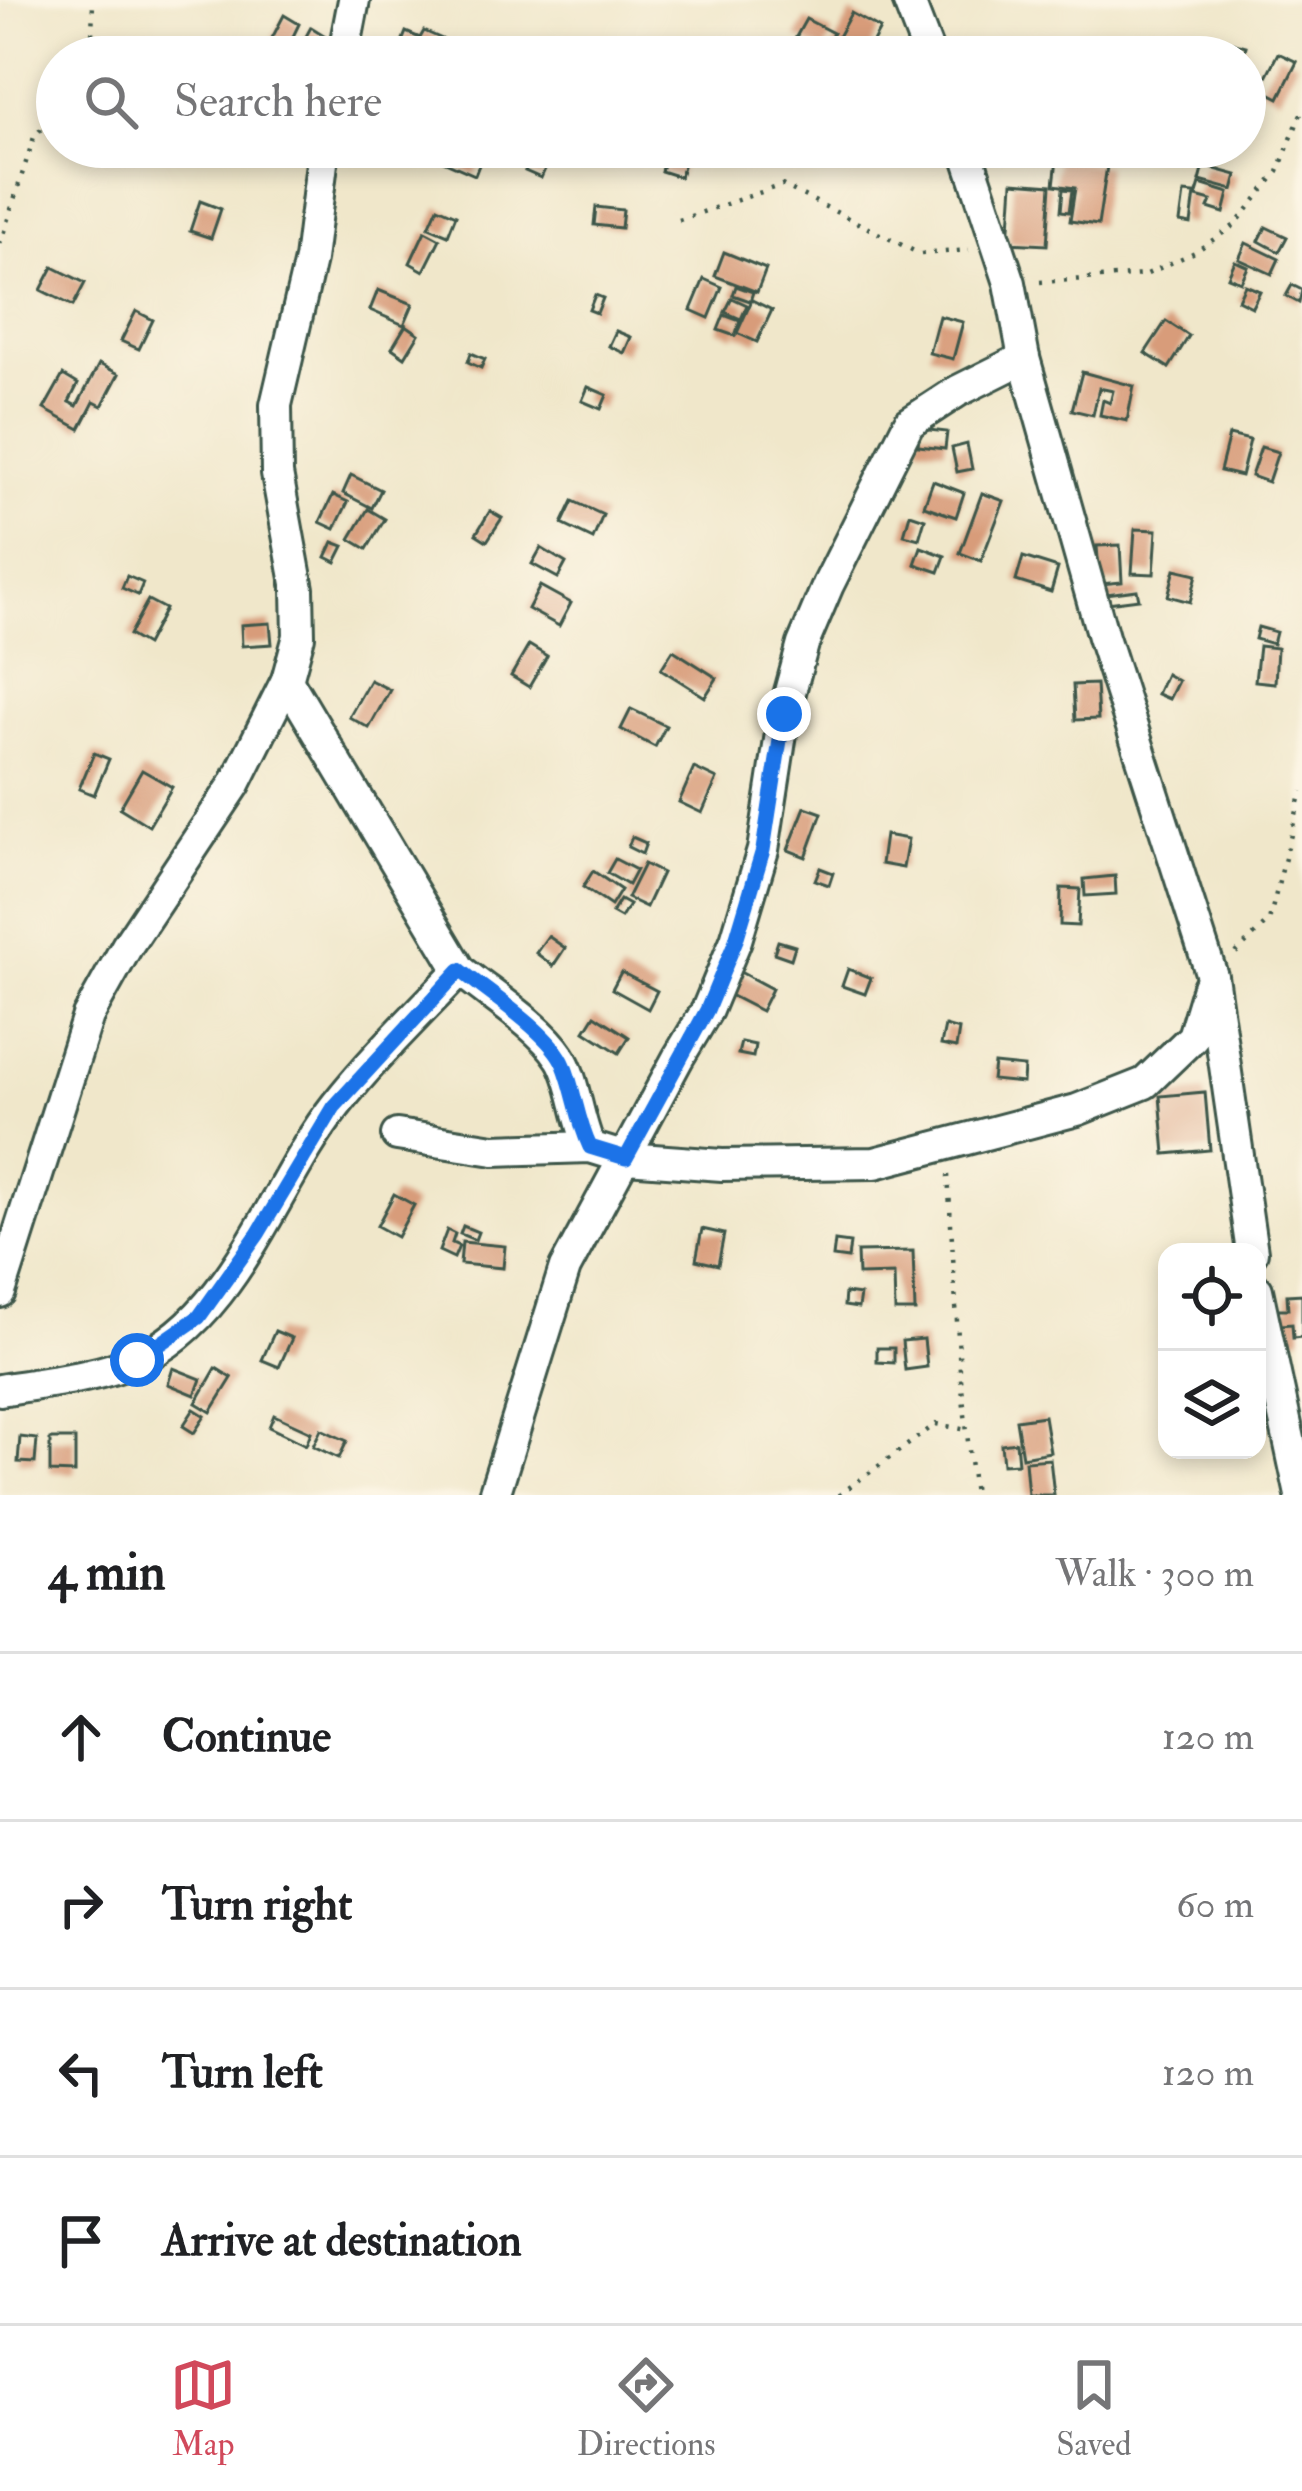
<!DOCTYPE html>
<html lang="en">
<head>
<meta charset="utf-8">
<style>
	body { margin:0; font-family:"IM FELL Double Pica",serif; background:#f6f6f6; color:#202124 }
	.controls { position:absolute; right:36px; bottom:36px; display:grid; overflow:hidden; border-radius:24px; box-shadow:0 6px 18px #0003 }
	.controls button { width:108px; height:108px; display:grid; place-items:center; padding:0; border:0; border-bottom:3px solid #e0e0e0; background:#fff; color:#202124; font:60px sans-serif }
	.stop { position:absolute; width:36px; height:36px; margin:-27px; border:9px solid #1a73e8; border-radius:50%; background:#fff }
	.stop.end { background:#1a73e8; border-color:#fff; box-shadow:0 3px 12px #0008 }
	.list { margin:0; padding:0; list-style:none }
	h2 { display:flex; justify-content:space-between; align-items:center; height:156px; margin:0; padding:0 48px; font-size:51px }
	h2 small { font-size:39px; font-weight:400; color:#757577 }
	.list li { display:grid; grid-template-columns:78px 1fr auto; gap:36px; align-items:center; box-sizing:border-box; height:168px; padding:0 48px; border-top:3px solid #e0e0e0 }
	.list b { display:block; font-size:45px; white-space:nowrap }
	.list em { font-size:39px; font-style:normal; color:#757577 }
	.icon { flex:none; width:66px; height:66px; fill:none; stroke:currentColor; stroke-width:2; stroke-linecap:round; stroke-linejoin:round }
	.map { position:relative; flex:none; width:1302px; height:1495px; overflow:hidden }
	.search { position:absolute; background:#fff; box-shadow:0 6px 18px #0003; left:36px; right:36px; top:36px; height:132px; display:flex; align-items:center; gap:30px; box-sizing:border-box; padding:0 42px; border-radius:66px; color:#757577; font-size:45px }
	.sheet { height:828px; background:#fff }
	nav { display:flex; justify-content:space-around; align-items:center; box-sizing:border-box; height:168px; border-top:3px solid #e0e0e0; background:#fff; font-size:33px; color:#757577 }
	nav a { display:grid; justify-items:center; gap:6px }
	nav .on { color:#d1495b }
	.map>svg:first-child { display:block }
</style>
</head>
<body>
<div class="map">
<svg width="1302" height="1495" viewBox="0 0 1302 1495">
	<rect width="100%" height="100%" fill="#fcf5e5"/>
	<filter id="ink" filterUnits="userSpaceOnUse"><feTurbulence type="fractalNoise" baseFrequency=".00833" numOctaves="2"/><feDisplacementMap in="SourceGraphic" scale="24" xChannelSelector="R" yChannelSelector="G"/><feConvolveMatrix kernelMatrix="1 2 1 2 8 2 1 2 1" color-interpolation-filters="sRGB"/></filter>
	<filter id="wash" filterUnits="userSpaceOnUse"><feTurbulence type="fractalNoise" baseFrequency=".004" numOctaves="4" result="noise"/><feDisplacementMap in="SourceGraphic" scale="48" xChannelSelector="R" yChannelSelector="G"/><feGaussianBlur stdDeviation="2.7" result="paint"/><feColorMatrix in="noise" values="0 0 0 0 0 0 0 0 0 0 0 0 0 0 0 0 0 1.4 0 .05"/><feComposite in="paint" operator="in"/></filter>
	<g filter="url(#wash)">
		<rect width="100%" height="100%" fill="#f0e7ca"/>
		<g id="blocks">
			<g fill="#d89c7a">
				<polygon points="851,13 880,29 865,57 827,57"/>
				<polygon points="284,15 299,24 286,51 270,42"/>
				<polygon points="806,19 833,33 824,52 796,37"/>
				<polygon points="311,27 335,42 326,57 307,57 312,48 303,42"/>
				<polygon points="424,31 442,39 434,57 396,57 406,32 420,38"/>
				<polygon points="1213,37 1246,46 1243,57 1207,57"/>
				<polygon points="1278,53 1297,62 1279,98 1260,88"/>
				<polygon points="447,147 458,147 482,157 475,175 441,160"/>
				<polygon points="536,147 547,151 543,147 569,147 565,156 553,151 541,178 525,171"/>
				<polygon points="668,147 688,147 680,177 661,171"/>
				<polygon points="887,147 905,147 900,160 884,154"/>
				<polygon points="1057,159 1107,166 1098,225 1070,221 1075,188 1054,185"/>
				<polygon points="1204,166 1237,175 1233,190 1200,181"/>
				<polygon points="1013,182 1051,185 1047,245 1009,243"/>
				<polygon points="1200,184 1229,193 1224,213 1208,208 1211,201 1196,197"/>
				<polygon points="1063,189 1072,190 1069,212 1061,211"/>
				<polygon points="1184,193 1195,194 1191,224 1180,222"/>
				<polygon points="200,201 221,209 211,238 190,231"/>
				<polygon points="438,207 456,215 448,235 429,227"/>
				<polygon points="596,207 623,210 621,228 594,225"/>
				<polygon points="1266,227 1287,237 1279,252 1259,241"/>
				<polygon points="425,231 440,239 424,271 410,263"/>
				<polygon points="1246,243 1279,259 1272,274 1239,259"/>
				<polygon points="724,252 766,269 757,292 715,276"/>
				<polygon points="1235,261 1248,267 1241,282 1228,277"/>
				<polygon points="53,267 85,283 73,306 41,290"/>
				<polygon points="704,279 722,287 709,318 691,310"/>
				<polygon points="1245,285 1260,291 1252,307 1238,300"/>
				<polygon points="1292,285 1302,290 1299,303 1286,296"/>
				<polygon points="736,286 753,292 750,301 733,295"/>
				<polygon points="378,290 413,304 404,325 370,310"/>
				<polygon points="595,295 603,298 597,313 589,310"/>
				<polygon points="732,298 747,305 741,319 725,312"/>
				<polygon points="752,300 772,310 757,342 737,333"/>
				<polygon points="136,311 153,320 139,349 121,341"/>
				<polygon points="724,315 740,321 735,336 718,330"/>
				<polygon points="939,316 963,322 953,359 929,353"/>
				<polygon points="1166,321 1189,336 1169,368 1145,353"/>
				<polygon points="406,325 419,334 405,357 392,348"/>
				<polygon points="616,331 631,337 624,353 609,346"/>
				<polygon points="471,353 485,359 481,368 468,362"/>
				<polygon points="99,364 119,374 102,406 94,402 80,429 44,409 63,375 78,384 69,402 77,406"/>
				<polygon points="1082,372 1134,386 1127,421 1100,415 1103,400 1110,403 1113,391 1099,388 1093,415 1072,410"/>
				<polygon points="588,387 607,395 601,409 582,401"/>
				<polygon points="920,429 947,432 945,449 918,446"/>
				<polygon points="1229,435 1250,440 1241,476 1220,471"/>
				<polygon points="967,444 972,469 957,472 952,448"/>
				<polygon points="1261,447 1278,452 1268,482 1251,476"/>
				<polygon points="351,475 381,490 372,508 343,493"/>
				<polygon points="933,481 964,493 956,517 924,506"/>
				<polygon points="982,493 1004,501 981,561 960,553"/>
				<polygon points="333,495 348,502 335,529 320,522"/>
				<polygon points="573,501 603,515 593,539 562,524"/>
				<polygon points="368,509 385,519 367,549 350,539"/>
				<polygon points="490,511 502,518 487,541 476,534"/>
				<polygon points="910,514 925,519 919,539 904,535"/>
				<polygon points="1135,529 1157,530 1154,574 1132,573"/>
				<polygon points="333,542 344,546 336,562 326,557"/>
				<polygon points="1120,545 1122,582 1100,584 1097,546"/>
				<polygon points="921,547 945,556 939,572 915,564"/>
				<polygon points="541,548 566,563 558,578 532,564"/>
				<polygon points="1023,557 1058,568 1051,592 1016,581"/>
				<polygon points="1175,569 1197,574 1190,602 1168,596"/>
				<polygon points="127,576 143,583 138,595 122,588"/>
				<polygon points="540,586 571,603 559,626 528,609"/>
				<polygon points="1137,590 1139,599 1107,603 1106,594"/>
				<polygon points="148,600 165,609 146,645 129,635"/>
				<polygon points="270,623 272,644 242,646 241,625"/>
				<polygon points="1258,627 1276,632 1273,644 1255,639"/>
				<polygon points="529,645 547,656 529,687 511,676"/>
				<polygon points="1259,646 1277,648 1275,683 1255,681"/>
				<polygon points="673,650 717,678 705,697 661,669"/>
				<polygon points="1166,674 1178,681 1169,699 1157,694"/>
				<polygon points="370,680 390,690 369,728 349,717"/>
				<polygon points="1096,684 1098,719 1075,720 1073,685"/>
				<polygon points="631,709 666,726 655,747 621,729"/>
				<polygon points="94,753 109,759 94,795 79,789"/>
				<polygon points="694,768 717,779 702,813 679,802"/>
				<polygon points="142,770 172,787 149,826 120,808"/>
				<polygon points="805,807 822,813 806,857 788,850"/>
				<polygon points="885,835 908,839 903,868 881,864"/>
				<polygon points="632,837 646,843 642,854 628,847"/>
				<polygon points="615,859 636,870 628,885 607,873"/>
				<polygon points="644,864 662,873 646,907 627,898"/>
				<polygon points="820,868 833,873 829,885 815,880"/>
				<polygon points="593,871 621,890 611,906 583,887"/>
				<polygon points="1115,876 1116,894 1085,896 1084,879"/>
				<polygon points="1061,888 1080,889 1078,926 1060,925"/>
				<polygon points="620,900 629,905 621,918 612,913"/>
				<polygon points="548,936 565,948 553,966 536,953"/>
				<polygon points="778,941 795,946 791,959 774,953"/>
				<polygon points="848,969 871,978 865,994 842,986"/>
				<polygon points="621,972 657,991 648,1009 612,989"/>
				<polygon points="740,972 772,989 761,1011 728,994"/>
				<polygon points="595,1015 629,1037 619,1053 585,1031"/>
				<polygon points="945,1026 959,1030 956,1048 941,1045"/>
				<polygon points="741,1042 755,1045 753,1057 738,1054"/>
				<polygon points="994,1064 1024,1067 1023,1083 992,1080"/>
				<polygon points="1205,1092 1210,1150 1165,1154 1160,1096"/>
				<polygon points="394,1194 414,1205 397,1237 377,1226"/>
				<polygon points="463,1226 478,1232 475,1240 460,1234"/>
				<polygon points="702,1229 724,1234 718,1265 696,1260"/>
				<polygon points="447,1230 455,1234 452,1243 459,1246 454,1258 439,1251"/>
				<polygon points="835,1241 850,1243 848,1259 833,1257"/>
				<polygon points="462,1242 505,1246 503,1268 460,1264"/>
				<polygon points="913,1251 915,1311 895,1311 894,1274 858,1275 857,1252"/>
				<polygon points="845,1293 860,1295 858,1308 844,1306"/>
				<polygon points="1302,1294 1302,1337 1293,1338 1292,1324 1280,1325 1278,1309 1288,1309 1287,1295"/>
				<polygon points="275,1331 292,1338 279,1367 262,1360"/>
				<polygon points="924,1339 927,1367 905,1370 902,1341"/>
				<polygon points="877,1348 894,1348 894,1363 877,1362"/>
				<polygon points="173,1368 201,1379 195,1395 168,1384"/>
				<polygon points="216,1368 232,1378 211,1412 196,1403"/>
				<polygon points="194,1409 205,1416 194,1433 183,1426"/>
				<polygon points="274,1415 311,1432 306,1445 269,1427"/>
				<polygon points="1044,1416 1050,1452 1022,1457 1016,1420"/>
				<polygon points="321,1429 347,1441 339,1458 313,1446"/>
				<polygon points="20,1437 37,1439 35,1463 18,1462"/>
				<polygon points="50,1439 75,1439 75,1473 50,1472"/>
				<polygon points="1016,1442 1018,1463 1003,1464 1001,1444"/>
				<polygon points="1050,1459 1054,1495 1028,1495 1025,1461"/>
			</g>
		</g>
	</g>
	<g filter="url(#ink)">
		<use href="#blocks" fill-opacity="0" stroke="#3e564a" stroke-width="3"/>
		<g fill="none" stroke-linecap="round" stroke-linejoin="round">
			<defs>
				<g id="minor">
					<polyline points="908,0 930,57"/>
					<polyline points="343,57 354,0"/>
					<polyline points="1024,358 1103,637 1212,976 1252,1252"/>
					<path d="M460 970C489 994 540 1026 560 1057 574 1077 577 1119 590 1147"/>
					<polyline points="397,1135 494,1150 590,1147 626,1158 722,1165 875,1163 1077,1110 1145,1083 1193,1037 1208,987"/>
					<polyline points="1257,1290 1301,1495"/>
					<polyline points="0,1292 88,1016 127,946 235,784 287,680 299,636 298,589 277,474 276,405 310,260 324,147"/>
					<path d="M0 1390C45 1382 92 1379 134 1361 235 1319 273 1185 336 1105 373 1058 418 1014 460 970L287 680"/>
					<polyline points="494,1495 565,1268 678,1058 707,1010 736,940 763,850 784,714 803,644 828,585 909,423 958,391 1024,358 1010,283 965,147"/>
				</g>
			</defs>
			<use href="#minor" stroke="#3e564a" stroke-width="36"/>
			<g stroke="#3e564a" stroke-width="4.5" stroke-dasharray="3 9" stroke-linecap="butt">
				<polyline points="85,57 92,40 93,0"/>
				<polyline points="679,220 782,185 920,254 969,250"/>
				<polyline points="0,244 34,137 57,111"/>
				<polyline points="1040,282 1145,275 1195,252 1235,225 1278,172 1302,111"/>
				<polyline points="1236,953 1269,921 1302,791"/>
				<polyline points="948,1175 960,1370 974,1495"/>
				<polyline points="839,1495 936,1424 967,1430"/>
			</g>
			<use href="#minor" stroke="#fff" stroke-width="30"/>
		</g>
	</g>
	<g fill="none" stroke-linecap="round" stroke-linejoin="round" filter="url(#ink)">
		<path stroke="#1a73e8" stroke-width="15" d="M137 1360 199 1317 258 1234 334 1107 460 970C487 992 552 1034 564 1065 575 1092 577 1120 590 1147L626 1158 707 1010 736 940 763 850 784 714"/>
	</g>
</svg>
<div class="controls">
<button><svg class="icon" aria-label="locate" viewBox="0 0 24 24"><circle cx="12" cy="12" r="6"/><path d="M12 2v4M12 18v4M2 12h4M18 12h4"/></svg></button>
<button><svg class="icon" aria-label="layers" viewBox="0 0 24 24"><path d="M12 4l9 5-9 5-9-5zM3 14l9 5 9-5"/></svg></button>
</div>
<div class="stop" style="left:137px;top:1360px"></div>
<div class="stop end" style="left:784px;top:714px"></div>
<div class="search"><svg class="icon" aria-label="search" viewBox="0 0 24 24"><circle cx="10" cy="10" r="6"/><path d="M15 15l6 6"/></svg>Search here</div>
</div>
<section class="sheet">
<h2>4 min<small>Walk · 300 m</small></h2>
<ul class="list">
<li><svg class="icon" aria-label="ahead" viewBox="0 0 24 24"><path d="M12 20V5M6 11l6-6 6 6"/></svg><div><b>Continue</b></div><em>120 m</em></li>
<li><svg class="icon" aria-label="right" viewBox="0 0 24 24"><path d="M7 20v-9h11M14 6l5 5-5 5"/></svg><div><b>Turn right</b></div><em>60 m</em></li>
<li><svg class="icon" aria-label="left" viewBox="0 0 24 24"><path d="M17 20v-9H6M10 6l-5 5 5 5"/></svg><div><b>Turn left</b></div><em>120 m</em></li>
<li><svg class="icon" aria-label="arrive" viewBox="0 0 24 24"><path d="M6 21V4h12l-3 4 3 4H6"/></svg><div><b>Arrive at destination</b></div></li>
</ul>
</section>
<nav>
<a class="on"><svg class="icon" aria-label="map" viewBox="0 0 24 24"><path d="M3 6l6-2 6 2 6-2v14l-6 2-6-2-6 2zM9 4v14M15 6v14"/></svg>Map</a>
<a><svg class="icon" aria-label="directions" viewBox="0 0 24 24"><path d="M12 3l9 9-9 9-9-9zM9 14v-3h6M13 9l2 2-2 2"/></svg>Directions</a>
<a><svg class="icon" aria-label="saved" viewBox="0 0 24 24"><path d="M7 4h10v16l-5-4-5 4z"/></svg>Saved</a>
</nav>
</body>
</html>
